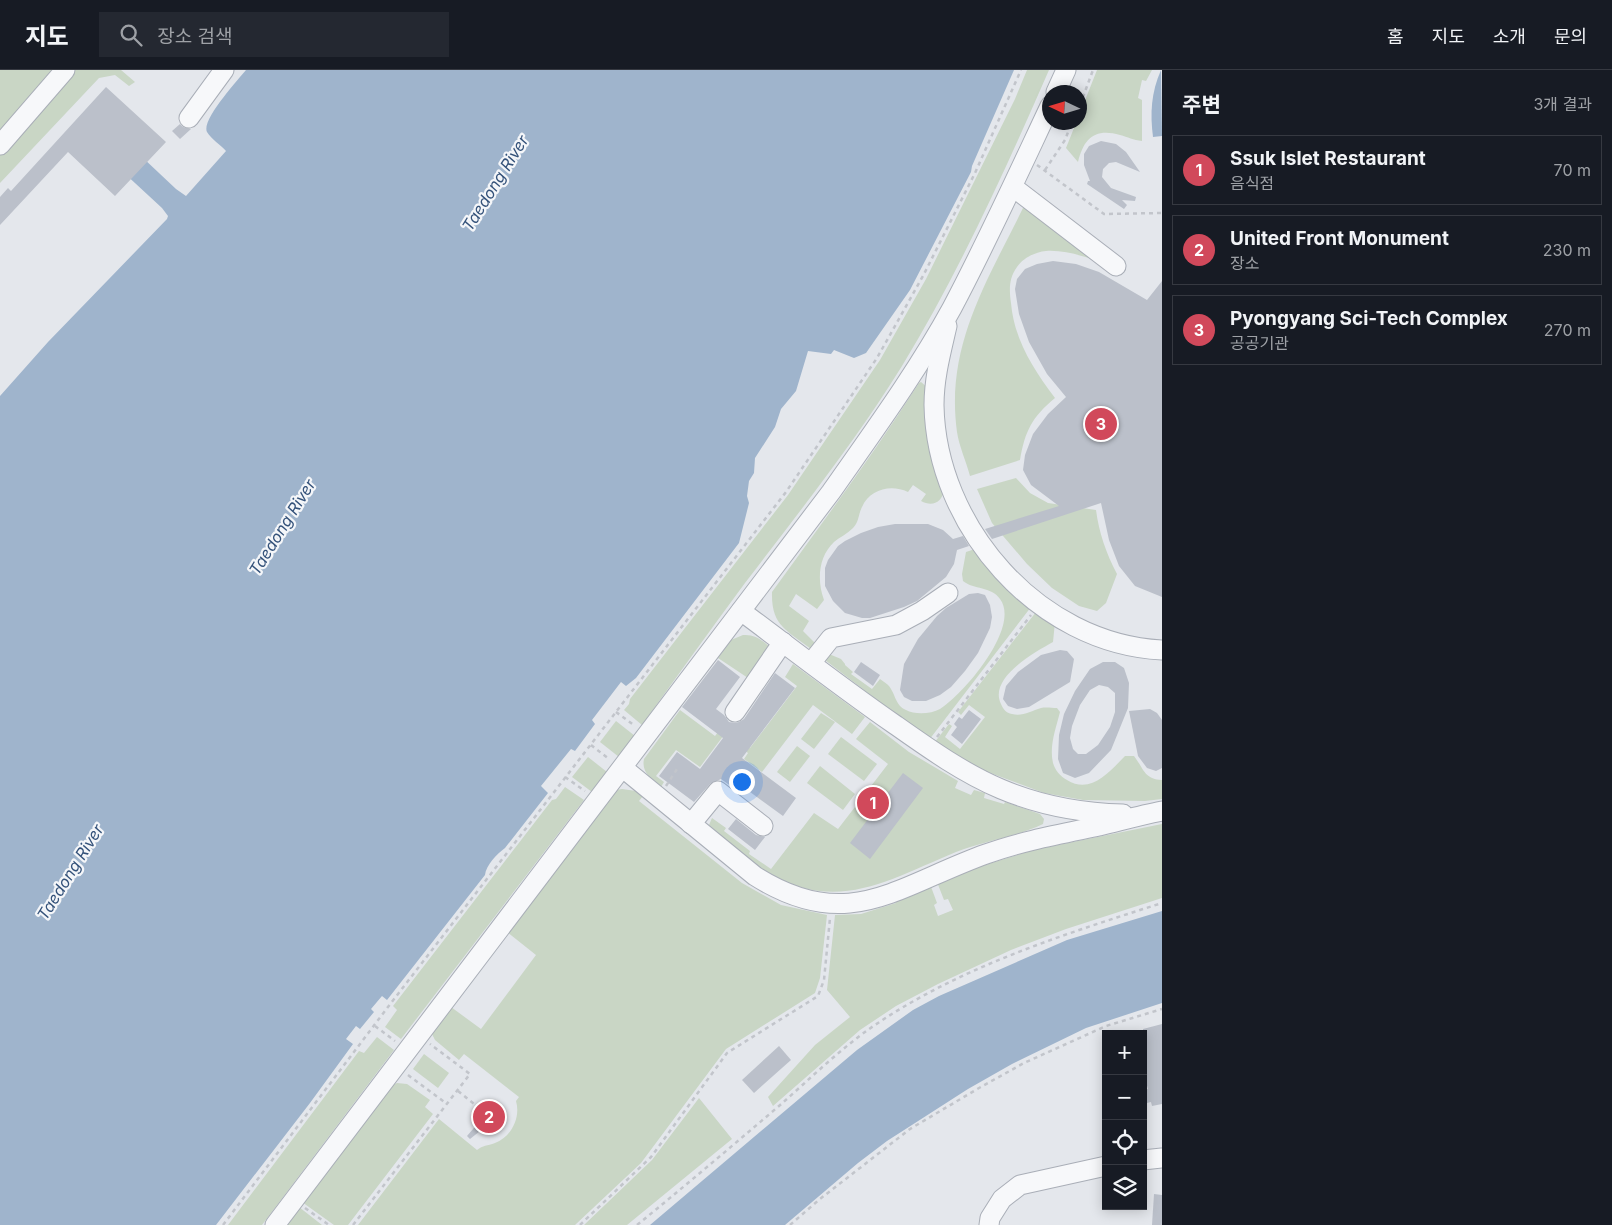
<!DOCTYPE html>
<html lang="ko">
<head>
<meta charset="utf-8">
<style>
	body { margin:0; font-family:Inter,"Noto Sans KR",sans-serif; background:#242831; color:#f1f3f6 }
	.controls { position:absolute; right:15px; bottom:15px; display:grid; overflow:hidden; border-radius:0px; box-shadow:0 2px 12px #0003 }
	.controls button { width:45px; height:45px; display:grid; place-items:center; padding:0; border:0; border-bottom:1px solid #363941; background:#171b24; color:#f1f3f6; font:25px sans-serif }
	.compass { position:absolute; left:1042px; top:15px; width:45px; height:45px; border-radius:50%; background:#171b24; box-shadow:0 2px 12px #0003; rotate:274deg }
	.you { position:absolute; left:741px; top:711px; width:18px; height:18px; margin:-12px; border:4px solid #fff; border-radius:50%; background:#1a73e8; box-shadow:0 0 0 8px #1a73e833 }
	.badge { display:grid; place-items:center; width:32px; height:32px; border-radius:50%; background:#d1495b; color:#fff; font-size:16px; font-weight:700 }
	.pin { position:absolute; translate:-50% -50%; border:2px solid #fff; box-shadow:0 1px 5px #0006 }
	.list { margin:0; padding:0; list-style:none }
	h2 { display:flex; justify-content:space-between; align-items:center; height:65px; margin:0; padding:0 20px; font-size:21px }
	h2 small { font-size:16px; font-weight:400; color:#9ea1a6 }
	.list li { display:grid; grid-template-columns:32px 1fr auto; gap:15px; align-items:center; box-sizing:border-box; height:70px; margin:0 10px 10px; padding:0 10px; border:1px solid #363941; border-radius:0px }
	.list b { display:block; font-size:19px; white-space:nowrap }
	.list p { margin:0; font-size:16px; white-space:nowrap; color:#9ea1a6 }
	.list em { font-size:16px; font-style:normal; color:#9ea1a6 }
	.icon { flex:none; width:28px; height:28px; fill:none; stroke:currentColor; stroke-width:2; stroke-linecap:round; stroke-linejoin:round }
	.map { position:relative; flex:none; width:1162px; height:1155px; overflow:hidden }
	header { display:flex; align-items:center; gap:30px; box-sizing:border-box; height:70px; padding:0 25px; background:#171b24; border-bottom:1px solid #363941 }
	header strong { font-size:24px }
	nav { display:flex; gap:28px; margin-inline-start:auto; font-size:18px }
	.search { width:350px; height:45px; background:#242831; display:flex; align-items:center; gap:12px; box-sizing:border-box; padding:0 18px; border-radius:0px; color:#9ea1a6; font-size:19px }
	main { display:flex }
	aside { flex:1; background:#171b24 }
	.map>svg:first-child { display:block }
</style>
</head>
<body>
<header>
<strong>지도</strong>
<div class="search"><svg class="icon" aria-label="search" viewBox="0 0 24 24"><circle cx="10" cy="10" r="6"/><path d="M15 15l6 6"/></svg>장소 검색</div>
<nav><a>홈</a><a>지도</a><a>소개</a><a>문의</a></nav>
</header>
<main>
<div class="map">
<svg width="1162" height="1155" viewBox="0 0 1162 1155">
	<rect width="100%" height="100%" fill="#e4e7ec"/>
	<g fill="#c9d6c5">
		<polygon points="0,0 53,0 0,70"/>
		<polygon points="76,0 121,0 135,12 129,16 115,5 99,8 0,113 0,84 71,2"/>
		<path d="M1027 0H1049C1005 101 959 202 902 296 855 372 799 442 745 513 710 560 676 608 642 655L624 640 629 634 630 629 788 425 880 290 926 209 1015 29Z"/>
		<path d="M1097 0H1152L1146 11 1142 10 1138 28 1142 30V71C1133 70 1128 67 1120 65 1095 58 1084 68 1078 92L1066 78 1076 53 1080 52V43Z"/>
		<path d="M1024 136 1095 190C1079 185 1063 180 1046 181 1035 182 1023 188 1017 197 1009 208 1009 219 1011 233 1014 269 1033 299 1055 328 1032 347 1025 361 1020 390L970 406C966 391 959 376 957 362 945 275 988 210 1024 136Z"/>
		<path d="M921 312 928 318 944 420C942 433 932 437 921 431L926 424 913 415 908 422C891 414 870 419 862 437 858 445 859 452 853 458 847 464 840 467 834 472 818 487 817 511 824 530L817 539 796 524 789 536 809 551 803 561 814 572V576L811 579C787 560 771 556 772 522 822 453 873 385 919 313Z"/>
		<path d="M1016 408 1030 423 1048 433 1096 440C1099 463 1106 483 1117 504L1106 533 1097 541 1079 536 1052 518 1027 494 992 453 977 419Z"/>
		<path d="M975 479 1031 537 929 670 825 590 829 584 841 589 845 594V595L853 602 851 604 872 619 880 609C883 611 887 614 889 616 896 625 895 635 906 640 915 645 931 644 940 639 964 624 1021 557 1000 529 991 516 974 520 963 511L962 504 966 482Z"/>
		<path d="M1036 542 1055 552 1053 572C1035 582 988 608 1001 634 1003 639 1006 643 1012 644 1022 647 1031 641 1041 638 1046 637 1052 638 1057 638L1060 642C1056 658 1049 676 1053 693 1055 700 1060 706 1067 710 1091 725 1109 702 1125 686H1134C1144 699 1144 709 1162 710V729L1145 731 1083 730 1044 723 974 697 934 673 949 654 952 656 945 667 960 679 985 647 969 635 961 645 958 642Z"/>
		<path d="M743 565C756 564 763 571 772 579L751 610 718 588 731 570Z"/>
		<path d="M793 594 865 647 852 664 813 635 762 702 744 689 748 683 724 665 700 697 676 680 656 706 664 712 661 717C652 709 641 703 644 689L680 640 715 666 722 657 750 678 797 616 785 607Z"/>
		<polygon points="821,643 835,652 814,679 801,669"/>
		<polygon points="616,651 635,666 619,687 600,672"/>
		<path d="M870 652 909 682 958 711 955 718 971 725 974 720 985 723 984 728 1004 734 1005 732 1040 744 1044 749 1043 754C1016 767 984 771 956 782 890 809 838 844 769 803 747 790 728 771 709 755L712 748 726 758 724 761 750 781 749 784 771 799 814 743 838 759 888 694 856 669Z"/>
		<polygon points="841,667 877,694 864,711 828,684"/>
		<polygon points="797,676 810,686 790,712 777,702"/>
		<polygon points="588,687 607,702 592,722 572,707"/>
		<polygon points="820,696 855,724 843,740 807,713"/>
		<polygon points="565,717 584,730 401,969 385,957 397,940 393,936 552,730 556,729"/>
		<path d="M622 719 636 721 643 726 639 731 742 813 781 835 827 845 820 908 815 923 726 979 641 1093 575 1155H358L439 1049 477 1080C483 1075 487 1076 495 1073 511 1067 521 1048 516 1031L519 1027 464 984 459 990 435 970 432 964 451 937 481 959 536 885 507 862 616 720Z"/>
		<polygon points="1162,754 1162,828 1066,859 1011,880 938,914 896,936 860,960 773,1036 768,1027 815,975 850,947 827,920 835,845 861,844 896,833 894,830 930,814 937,833 934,835 938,846 953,840 948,829 944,830 937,812 985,795 1033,780"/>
		<polygon points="377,967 394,980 262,1155 228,1155 359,981 364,983"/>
		<polygon points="424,984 449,1003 438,1018 413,999"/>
		<polygon points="397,1013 407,1014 430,1030 425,1037 433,1044 348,1155 334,1155 302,1132 393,1015"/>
		<polygon points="699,1028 732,1069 627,1155 584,1155 652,1090"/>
		<polygon points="299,1137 322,1155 286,1155"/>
	</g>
	<g fill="#9fb4cc">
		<path d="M246 0H1014L972 96 971 102 910 220 866 283 854 288 834 280 831 284 808 281 796 321 781 339 775 357 755 388 754 403 749 411 747 426 749 433 739 473 636 608 626 616 621 612 592 650 595 654 575 681 571 679 541 716 548 723 505 778C497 784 486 795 485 805L387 930 382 926 371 939 374 942 360 959 356 956 346 969 353 974 310 1033 216 1155H0V326L48 272 167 149 168 146 162 138 109 89 125 71 176 119 186 126 226 81C221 75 211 69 207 62 201 50 238 10 246 0Z"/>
		<path d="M1161 0 1162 66 1153 67C1150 43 1151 23 1161 0Z"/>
		<polygon points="1162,841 1162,933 1086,958 1012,994 968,1019 887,1071 858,1093 785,1155 650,1155 857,980 913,940 939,926 1067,870"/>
	</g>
	<g fill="#bbc0ca" fill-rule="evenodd">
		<polygon points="106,17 166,72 115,126 68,82 0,155 0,127 8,118 11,121"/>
		<polygon points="180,54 183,57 191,59 180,69 172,61"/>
		<polygon points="1101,71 1116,74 1126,82 1140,102 1116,92 1109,93 1103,99 1102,107 1111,118 1136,127 1135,131 1122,130 1127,135 1124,139 1087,114 1088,111 1090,111 1084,95 1084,84 1089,76"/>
		<polygon points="1053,191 1076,194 1099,202 1147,230 1162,211 1162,527 1135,516 1119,496 1109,470 1101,433 992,469 985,459 1059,436 1031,415 1023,400 1025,385 1033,364 1048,344 1066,327 1047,304 1029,272 1019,244 1015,219 1017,209 1025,199 1037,194"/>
		<polygon points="895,454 928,454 943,460 953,469 963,466 969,476 957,480 954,494 946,507 917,531 904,537 870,548 862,548 845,543 833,531 825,516 825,498 828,490 838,476 845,471 861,463 878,457"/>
		<polygon points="978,523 985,525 990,535 992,547 990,558 978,583 965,601 951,617 940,625 926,631 912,631 904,627 900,620 904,594 918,569 937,546 946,538 969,524"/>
		<polygon points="1060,580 1067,581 1074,589 1070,612 1029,637 1017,639 1008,636 1003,629 1006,616 1018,602 1041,585"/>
		<polygon points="718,590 740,607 716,639 724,645 729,652 735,653 739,652 744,649 775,603 795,618 742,688 796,728 783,746 746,719 742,724 721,709 710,714 694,732 659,706 677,682 700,699 723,668 682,637"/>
		<polygon points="861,592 880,605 873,616 854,602"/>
		<path d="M1103 592H1115L1124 598 1129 613 1128 638 1111 680 1089 703 1075 708 1063 703 1058 689 1059 665 1064 644 1075 621 1090 599ZM1099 615 1108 617 1115 623V642L1110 657 1098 675 1086 684H1078L1073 679 1070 668 1072 656 1080 635 1090 620Z"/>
		<polygon points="1150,639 1157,643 1162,650 1162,698 1156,701 1147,698 1138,686 1129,641"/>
		<polygon points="969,640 981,649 962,674 951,665 957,657 954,654 959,647 962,649"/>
		<polygon points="903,703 923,718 870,789 850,773"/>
		<polygon points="736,749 756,765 765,767 755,780 728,759"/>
		<polygon points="1162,954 1162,1034 1152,1036 1151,1032 1147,1033 1144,1020 1148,1019 1143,1002 1143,959"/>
		<polygon points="779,976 791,990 754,1023 742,1010"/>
		<polygon points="494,1035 499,1042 495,1049 470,1069 467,1066 479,1052 484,1043"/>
		<polygon points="1154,1124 1162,1125 1162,1155 1152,1155"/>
	</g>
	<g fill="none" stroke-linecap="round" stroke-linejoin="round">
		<defs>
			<g id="minor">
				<polyline points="1056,22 1066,0"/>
				<polyline points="189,48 224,0"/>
				<polyline points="0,75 65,0"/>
				<polyline points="1013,117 1116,196"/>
				<path d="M947 256C941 282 934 308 934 335 936 456 1038 574 1162 580"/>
				<path d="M741 541C792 579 842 618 894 654 928 678 963 703 1001 719 1039 735 1082 743 1123 744"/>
				<polyline points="811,593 831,568 896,555 922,541 948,523"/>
				<polyline points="735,642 783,572"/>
				<path d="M623 698 755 806C848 865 897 816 986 784 1022 771 1061 764 1099 756 1120 751 1141 745 1162 741"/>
				<polyline points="691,754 718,721 763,756"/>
				<polyline points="1143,1090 1162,1088"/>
				<path d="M275 1155 831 422C873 362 917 302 952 238 987 172 1018 104 1050 36"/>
				<polyline points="989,1155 990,1148 1002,1129 1020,1115 1106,1096"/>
			</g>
		</defs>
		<use href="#minor" stroke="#a9aeb7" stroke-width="21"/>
		<g stroke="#c2c5cb" stroke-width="2.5" stroke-dasharray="4 4" stroke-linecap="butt">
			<polyline points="1080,35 1093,0"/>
			<polyline points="1037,95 1104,144 1162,143"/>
			<polyline points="1045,100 1065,70 1072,52"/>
			<polyline points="616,642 635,656"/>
			<polyline points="937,667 1031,545"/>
			<polyline points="591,675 609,689"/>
			<polyline points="565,707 585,721"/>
			<polyline points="666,716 677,699"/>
			<polyline points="375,956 395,971"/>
			<polyline points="408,1005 447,1034"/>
			<polyline points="458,1021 484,1042"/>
			<polyline points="305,1138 329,1155"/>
			<polyline points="223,1155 391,933 786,422 877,288 923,206 975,103 1021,0"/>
			<polyline points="353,1155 470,1004 430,974"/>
			<polyline points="580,1155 651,1087 727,983 818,926 824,910 830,848"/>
			<path d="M637 1155C685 1116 732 1076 779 1036 811 1008 845 974 881 951 966 895 1065 864 1162 833"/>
			<polyline points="790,1155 820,1129 910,1059 979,1018 1024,993 1106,956 1162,939"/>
		</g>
		<use href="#minor" stroke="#f7f8fa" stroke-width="19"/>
	</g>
	<g text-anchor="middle" stroke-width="4.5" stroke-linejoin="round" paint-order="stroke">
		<g font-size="16" font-style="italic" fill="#34527a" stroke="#f4f6f9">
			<text transform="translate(495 113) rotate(-58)" y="6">Taedong River</text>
			<text transform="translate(282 457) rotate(-58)" y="6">Taedong River</text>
			<text transform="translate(70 802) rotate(-58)" y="6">Taedong River</text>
		</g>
	</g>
</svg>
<div class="controls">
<button>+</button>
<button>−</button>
<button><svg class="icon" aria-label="locate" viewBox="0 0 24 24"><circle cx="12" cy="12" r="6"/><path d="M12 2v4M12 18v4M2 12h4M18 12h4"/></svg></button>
<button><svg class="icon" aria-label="layers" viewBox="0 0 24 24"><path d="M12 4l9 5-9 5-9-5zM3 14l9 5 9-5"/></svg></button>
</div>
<svg class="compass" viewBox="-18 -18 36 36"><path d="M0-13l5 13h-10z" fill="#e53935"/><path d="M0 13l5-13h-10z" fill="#9ea1a6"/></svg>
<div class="you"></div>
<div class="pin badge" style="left:873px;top:733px">1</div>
<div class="pin badge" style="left:489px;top:1047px">2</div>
<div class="pin badge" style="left:1101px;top:354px">3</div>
</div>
<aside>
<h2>주변<small>3개 결과</small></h2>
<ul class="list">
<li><span class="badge">1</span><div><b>Ssuk Islet Restaurant</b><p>음식점</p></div><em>70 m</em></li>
<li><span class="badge">2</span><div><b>United Front Monument</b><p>장소</p></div><em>230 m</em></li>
<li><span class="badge">3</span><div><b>Pyongyang Sci-Tech Complex</b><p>공공기관</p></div><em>270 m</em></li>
</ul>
</aside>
</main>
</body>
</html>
